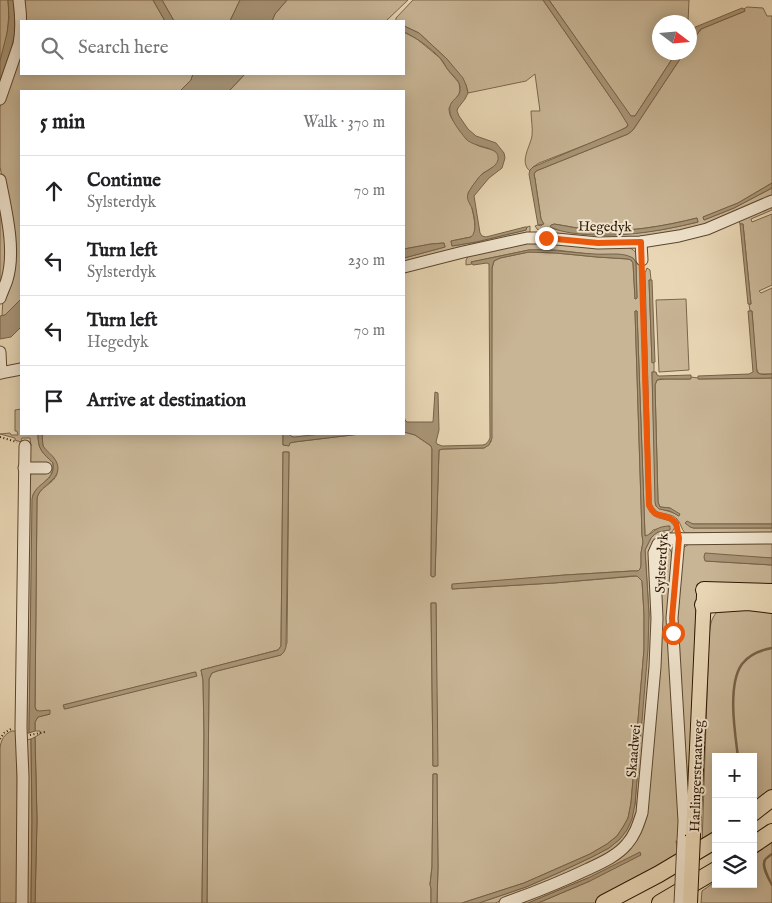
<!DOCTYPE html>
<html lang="en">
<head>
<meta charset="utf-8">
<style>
	body { margin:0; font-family:"IM FELL English",serif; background:#f6f6f6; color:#202124 }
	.controls { position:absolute; right:15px; bottom:15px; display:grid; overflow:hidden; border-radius:0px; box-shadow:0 2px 12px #0003 }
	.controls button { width:45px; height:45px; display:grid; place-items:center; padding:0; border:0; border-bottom:1px solid #e0e0e0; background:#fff; color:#202124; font:25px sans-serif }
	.compass { position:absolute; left:652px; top:15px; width:45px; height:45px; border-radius:50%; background:#fff; box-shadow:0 2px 12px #0003; rotate:106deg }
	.stop { position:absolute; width:15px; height:15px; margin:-11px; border:4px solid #ea580c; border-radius:50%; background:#fff }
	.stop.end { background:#ea580c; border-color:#fff; box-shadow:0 1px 5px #0008 }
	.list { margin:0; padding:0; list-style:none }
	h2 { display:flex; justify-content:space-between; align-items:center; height:65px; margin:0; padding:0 20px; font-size:21px }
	h2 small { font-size:16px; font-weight:400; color:#757577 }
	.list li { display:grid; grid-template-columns:32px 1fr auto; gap:15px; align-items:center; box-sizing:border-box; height:70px; padding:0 20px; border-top:1px solid #e0e0e0 }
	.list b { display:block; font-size:19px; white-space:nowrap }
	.list p { margin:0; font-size:16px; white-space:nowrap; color:#757577 }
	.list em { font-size:16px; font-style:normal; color:#757577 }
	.icon { flex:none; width:28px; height:28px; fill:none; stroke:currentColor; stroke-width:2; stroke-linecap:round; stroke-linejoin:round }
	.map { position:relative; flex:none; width:772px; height:903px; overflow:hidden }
	.search { position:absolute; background:#fff; box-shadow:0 2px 12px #0003; left:20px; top:20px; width:385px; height:55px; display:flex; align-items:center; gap:12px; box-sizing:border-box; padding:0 18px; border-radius:0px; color:#757577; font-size:19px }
	.panel { position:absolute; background:#fff; box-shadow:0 2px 12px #0003; left:20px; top:90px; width:385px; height:345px; border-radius:0px }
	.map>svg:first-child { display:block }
</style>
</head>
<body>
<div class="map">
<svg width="772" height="903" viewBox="0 0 772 903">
	<rect width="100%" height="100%" fill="#e8d6b4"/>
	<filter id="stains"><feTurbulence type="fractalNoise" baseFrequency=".004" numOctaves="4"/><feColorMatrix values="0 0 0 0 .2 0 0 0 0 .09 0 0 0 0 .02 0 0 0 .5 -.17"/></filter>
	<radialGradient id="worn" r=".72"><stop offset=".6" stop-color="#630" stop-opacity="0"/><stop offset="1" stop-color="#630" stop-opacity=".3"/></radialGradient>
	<g fill="#c8b595" stroke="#7a664a" fill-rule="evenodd">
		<path d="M0 0H8C10 21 7 41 0 61Z"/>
		<polygon points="22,0 153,0 165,21 24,21"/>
		<polygon points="162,0 240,0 230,21 174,21"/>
		<polygon points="287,0 408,0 386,21 272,21 275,14"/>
		<path d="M413 0H543L617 107 628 122 627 127 611 135 539 163 533 167 530 171C519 162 530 147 532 136 533 128 531 119 531 111H540L535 74 526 81 468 93 466 85 447 59 419 33 404 26V21H396V18Z"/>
		<polygon points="549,0 689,0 688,22 660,22 660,52 676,53 635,116 631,116 629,114"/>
		<path d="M747 7 763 8 767 16H772V183L738 203 703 217 704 220 734 208 772 188V197L706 225 655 236 598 239 542 232 538 230 535 226 538 225 541 226 543 224 541 219 535 179 534 174 536 171 628 134 633 130 684 53 690 52V44L701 29 743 12 745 11 744 9ZM697 218 698 222C648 234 602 240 551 228L554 224C567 226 580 229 593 230 625 233 665 226 697 218Z"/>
		<path d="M404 32 417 39 440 58 448 70 459 83 460 90 459 94 449 108C449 112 450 116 452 119 456 125 471 141 477 145 483 149 505 149 498 162 495 167 487 170 482 174 477 179 473 187 468 193 470 201 478 228 474 234 474 235 472 236 471 237L451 241 452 246 476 242 526 230 527 227 530 226V232L527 234 404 263V258L445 247 444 243 431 244 404 249V91H229L245 74H404Z"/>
		<polygon points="21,45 21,74 193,74 191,80 180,91 21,91 21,299 5,315 2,316 8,206 0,167 0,107"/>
		<polygon points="0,194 7,264 0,291"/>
		<polygon points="772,205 772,210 751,219 752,222 772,214 772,285 759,291 761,293 772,288 772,374 759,374 756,368 752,311 750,311 749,304 751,304 743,224 740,224 739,220"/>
		<path d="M528 242 627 247C638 250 639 258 640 268L647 506C653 519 658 517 670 521L675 527 672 532 658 537 654 619 636 818 630 833 620 844 605 856 538 887 495 903H479L526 887 558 873 592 857 609 848 620 839 635 804 649 614 645 550 651 538 655 534 658 532 670 529 669 526 653 530 648 536H645L637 311H635L642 535 643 542 641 553V566L640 569 638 571H632L565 575 452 585V589L554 583 637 576 642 581 644 614V649L631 803 628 818 623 827 617 836 607 844 590 854 524 883 462 903H437L438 867 437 774H433L432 867 430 884 431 888V903H207L209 679 212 673 217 671 281 655 287 643 289 452H283L281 646 278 650 201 670 203 680 204 734 202 903H35L37 820 35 737 40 734V731H35V722L38 717 50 714 37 711 35 707 37 498C39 487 54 484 57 474 59 466 45 453 43 446 42 442 42 437 42 434H283V445H289V443L294 442 360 434H404V432H405L415 435 431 446 432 449 431 576 433 577 435 576 439 450 443 449 484 448 491 442 492 268 494 261 500 258 529 252 556 253 597 257 628 259 631 260 633 263 635 299 637 298 636 262 633 258 618 255H597L556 250H529L471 262 472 264 466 265V260L469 255ZM431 603H436L437 766H433ZM196 672V676L64 709V705Z"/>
		<path d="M647 268 650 270 651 280H649L652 362 654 363V372H652L656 506C665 512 670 510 679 516L670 508 660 507 658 502 655 385 657 380 665 379H690L691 377 698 378 699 379 772 378V524H691L693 528H772V533H685C681 529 681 523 677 519 668 510 657 519 651 503L645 273Z"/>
		<polygon points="686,299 689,370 659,372 656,300"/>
		<path d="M21 409V434H38C38 450 42 452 53 463 55 479 40 482 33 495L29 733H24L29 476 34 472 33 464 29 460 28 446H31L30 438H22L21 442 15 440V438L0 434 10 433 11 435H18L17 431H15V410Z"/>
		<polygon points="772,541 772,558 704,557 706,561 772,565 772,588 697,584 694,661 692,808 690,808 676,631 683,548 689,544"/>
		<polygon points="666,545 668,546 673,555 680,839 676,841 679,860 597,903 538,903 590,881 588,878 528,903 519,903 636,839 658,559 661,548"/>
		<path d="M772 608V794L753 809V757H716V836L702 845 709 635C710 627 711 618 717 612Z"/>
		<path d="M12 731H15L17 734 18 903H0V748C1 740 4 734 12 731Z"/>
		<polygon points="31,739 32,820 31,903 26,903 26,740"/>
		<polygon points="772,840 772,903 701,903 702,891 716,881 716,884 753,884 753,853"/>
	</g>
	<g fill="#a89577" stroke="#776247">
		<polygon points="8,0 14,0 15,33 10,54 0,81 0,61 7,33 9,18"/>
		<polygon points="153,0 162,0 174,21 165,21"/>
		<polygon points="240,0 287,0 275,14 272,21 230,21"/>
		<polygon points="543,0 549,0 631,116 635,116 676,53 684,53 633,130 628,134 536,171 534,174 535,179 541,219 544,224 538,225 529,174 530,170 533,167 621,130 627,127 628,125 617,107"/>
		<polygon points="742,8 744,9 745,11 701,29 690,44 690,32 693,28"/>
		<path d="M404 26 419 33 447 59 463 78 466 85 468 93 465 99 458 108 457 111 459 116 468 129 476 136 496 143 504 153 505 158 502 168 489 178 474 196 480 233 482 236 486 237 525 227H527L526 230 476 242 452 246 451 241 471 237C478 231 474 216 472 208 470 204 466 199 468 194 469 190 478 178 481 175 487 170 500 166 498 156 496 146 475 148 466 139 459 130 444 113 452 102 455 98 460 96 460 90 461 81 454 77 449 71 446 68 444 62 441 59 431 48 417 38 404 32Z"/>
		<polygon points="193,74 245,74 229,91 180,91 191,80"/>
		<polygon points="772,183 772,188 734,208 704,220 703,217 738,203"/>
		<path d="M697 218 698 222C657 232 614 239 572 233 565 232 556 230 550 227L551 225 554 224C567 226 580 229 593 230 626 233 665 226 697 218Z"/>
		<polygon points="740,224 743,224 751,304 748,304"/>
		<polygon points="444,243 445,247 404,258 404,249 431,244"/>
		<path d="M529 250C551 249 573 253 595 254 606 255 621 252 631 257 635 259 636 262 636 267L637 298 635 299 633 263 631 260 628 259 597 257 556 253 529 252 500 258 494 261 492 268V438L489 445 484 448 443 449 439 450 435 576 433 577 431 576 432 449 431 446 415 435 404 432V415L405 420 407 422H433L435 392 438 393 439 430 436 442 437 444 442 446 483 445C487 444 488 442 490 438L489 268V264L487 263 473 265 471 262Z"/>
		<polygon points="649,280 652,280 655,362 652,363"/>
		<polygon points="21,299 21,327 11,337 0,339 0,316 5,315"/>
		<path d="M635 311H637L645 536C655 533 655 526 670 526V530L658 532 655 534 651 538 645 550 649 614 648 649 635 804 632 819 627 830 620 839 609 848 592 857 558 873 526 887 479 903H462L524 883 590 854 607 844 617 836 623 827 628 818 631 803 644 649V614L642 581 637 576H633L554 583 452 589V584L565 575 632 571H638L640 569 641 566V553L643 542 642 535Z"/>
		<path d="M748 311H752L757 372C761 376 767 374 772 374V378L698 379V376L749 374 753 372Z"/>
		<polygon points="652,372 656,372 657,375 659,376 691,375 691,379 660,379 657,380 655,385 658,502 660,507 670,508 680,514 679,516 670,511 659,509 656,506 655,502"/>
		<path d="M38 434H42L43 446C46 451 53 455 56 461 65 479 40 484 37 498L35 707 36 710 39 711 50 710V714L38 717 35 722V731L29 733 32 499C35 481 56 483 53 463 42 452 38 450 38 434Z"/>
		<polygon points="283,434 289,434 291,436 294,437 321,434 360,434 294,442 290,443 289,446 283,445"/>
		<polygon points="283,452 289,452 286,647 284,652 281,655 217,671 212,673 209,679 207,903 202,903 204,734 203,680 201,670 278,650 281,646"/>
		<polygon points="687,521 693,524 772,524 772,528 693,528 690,527 685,523"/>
		<polygon points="705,553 772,558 772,565 705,561 704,557"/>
		<polygon points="431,603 436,603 438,766 433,766"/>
		<polygon points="195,672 197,676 65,709 63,705"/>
		<polygon points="35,737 37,820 35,903 31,903 32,820 31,739"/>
		<polygon points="433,774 437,774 438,867 437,903 431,903 431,888 430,885 432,867"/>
		<polygon points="640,852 641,855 590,881 538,903 528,903 588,878"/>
	</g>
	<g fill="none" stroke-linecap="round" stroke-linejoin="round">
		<g stroke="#776247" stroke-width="2.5">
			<path d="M738 757C735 733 727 685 742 664 749 655 761 650 772 648"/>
			<path d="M772 854C772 854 765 859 765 860 761 866 769 879 772 885"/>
		</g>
		<defs>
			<g id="minor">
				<path d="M0 99 19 44C22 29 21 15 19 0"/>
				<path d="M0 180C6 211 16 250 7 280 5 286 2 292 0 298"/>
				<polyline points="641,242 642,260"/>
				<polyline points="404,267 463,252 527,238 546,238 598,243 641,242 679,236 707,229 772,201"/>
				<polyline points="0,352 1,373"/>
				<polyline points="0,373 21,369"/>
				<polyline points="24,468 46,468"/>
				<polyline points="679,538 672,618 684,821 683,841"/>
				<polyline points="22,903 23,777 21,728 25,446"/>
				<path d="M505 903C533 893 561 882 588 869 601 863 617 856 627 844 635 835 638 825 642 813L655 667 657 618 654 553 658 544 665 539 772 538"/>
			</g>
			<polyline id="major" points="693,835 704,595"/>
			<g id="highway">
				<polyline points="704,590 772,592"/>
				<polyline points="703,605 748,602 772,605"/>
				<polyline points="753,813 772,798"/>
				<polyline points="753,845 772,832"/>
				<polyline points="604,903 659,874 716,840"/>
				<polyline points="660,903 716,870"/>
			</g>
		</defs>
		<use href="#minor" stroke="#5c462d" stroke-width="13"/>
		<use href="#major" stroke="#2d1600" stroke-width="16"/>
		<use href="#highway" stroke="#2d1600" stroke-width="18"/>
		<g stroke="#2d1600" stroke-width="2" stroke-dasharray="1 2.5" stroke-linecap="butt">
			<path d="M642 269 649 505C658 524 673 511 678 527"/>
			<polyline points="0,437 17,442"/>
			<polyline points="30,735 45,732"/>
			<polyline points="0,739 4,733 11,729"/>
		</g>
		<use href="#minor" stroke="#f0e4ce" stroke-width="11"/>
		<use href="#major" stroke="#e8d6b4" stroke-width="14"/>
		<use href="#highway" stroke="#e8d6b4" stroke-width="16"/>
		<defs>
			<polyline id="minor-bridge" points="680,903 683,841"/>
			<polyline id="major-bridge" points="690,903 693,835"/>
		</defs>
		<use href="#minor-bridge" stroke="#5c462d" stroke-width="13" stroke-linecap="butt"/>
		<use href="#major-bridge" stroke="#2d1600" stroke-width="16" stroke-linecap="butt"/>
		<use href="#minor-bridge" stroke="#f0e4ce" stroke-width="11"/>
		<use href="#major-bridge" stroke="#e8d6b4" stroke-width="14"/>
	</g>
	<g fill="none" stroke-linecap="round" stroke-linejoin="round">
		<path stroke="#ea580c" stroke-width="6" d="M546 238 598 243 641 242 649 505C655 518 659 513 669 518 670 518 676 522 676 523L679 538 672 618 673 633"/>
	</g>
	<g text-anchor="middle" stroke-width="4" stroke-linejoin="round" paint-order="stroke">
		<g font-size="14" fill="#2d1600" stroke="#f0e4ce">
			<text transform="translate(605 226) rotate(1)" y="5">Hegedyk</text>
			<text transform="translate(661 563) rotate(-87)" y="5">Sylsterdyk</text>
			<text transform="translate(633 751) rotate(-85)" y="5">Skaadwei</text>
			<text transform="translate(696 776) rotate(-88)" y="5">Harlingerstraatweg</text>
		</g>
	</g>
	<rect width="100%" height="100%" filter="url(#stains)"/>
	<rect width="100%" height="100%" fill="url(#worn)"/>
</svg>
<div class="controls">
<button>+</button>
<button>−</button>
<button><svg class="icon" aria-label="layers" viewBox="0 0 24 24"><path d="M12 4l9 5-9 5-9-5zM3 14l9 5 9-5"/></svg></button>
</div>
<svg class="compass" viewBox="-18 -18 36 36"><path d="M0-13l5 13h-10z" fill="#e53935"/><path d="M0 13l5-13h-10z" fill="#757577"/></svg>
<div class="stop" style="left:673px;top:633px"></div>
<div class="stop end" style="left:546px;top:238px"></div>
<div class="search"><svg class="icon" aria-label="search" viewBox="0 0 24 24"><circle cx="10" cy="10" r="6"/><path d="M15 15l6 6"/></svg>Search here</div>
<section class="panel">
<h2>5 min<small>Walk · 370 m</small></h2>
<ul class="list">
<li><svg class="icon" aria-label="ahead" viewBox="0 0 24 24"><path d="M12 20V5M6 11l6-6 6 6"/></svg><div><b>Continue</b><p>Sylsterdyk</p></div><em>70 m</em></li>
<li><svg class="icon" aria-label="left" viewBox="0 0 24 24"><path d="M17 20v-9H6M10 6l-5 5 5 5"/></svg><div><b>Turn left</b><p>Sylsterdyk</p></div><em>230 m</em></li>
<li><svg class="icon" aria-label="left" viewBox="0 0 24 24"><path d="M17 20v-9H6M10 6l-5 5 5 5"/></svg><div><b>Turn left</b><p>Hegedyk</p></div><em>70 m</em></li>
<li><svg class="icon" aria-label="arrive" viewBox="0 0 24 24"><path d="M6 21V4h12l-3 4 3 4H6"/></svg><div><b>Arrive at destination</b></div></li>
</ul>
</section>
</div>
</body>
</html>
